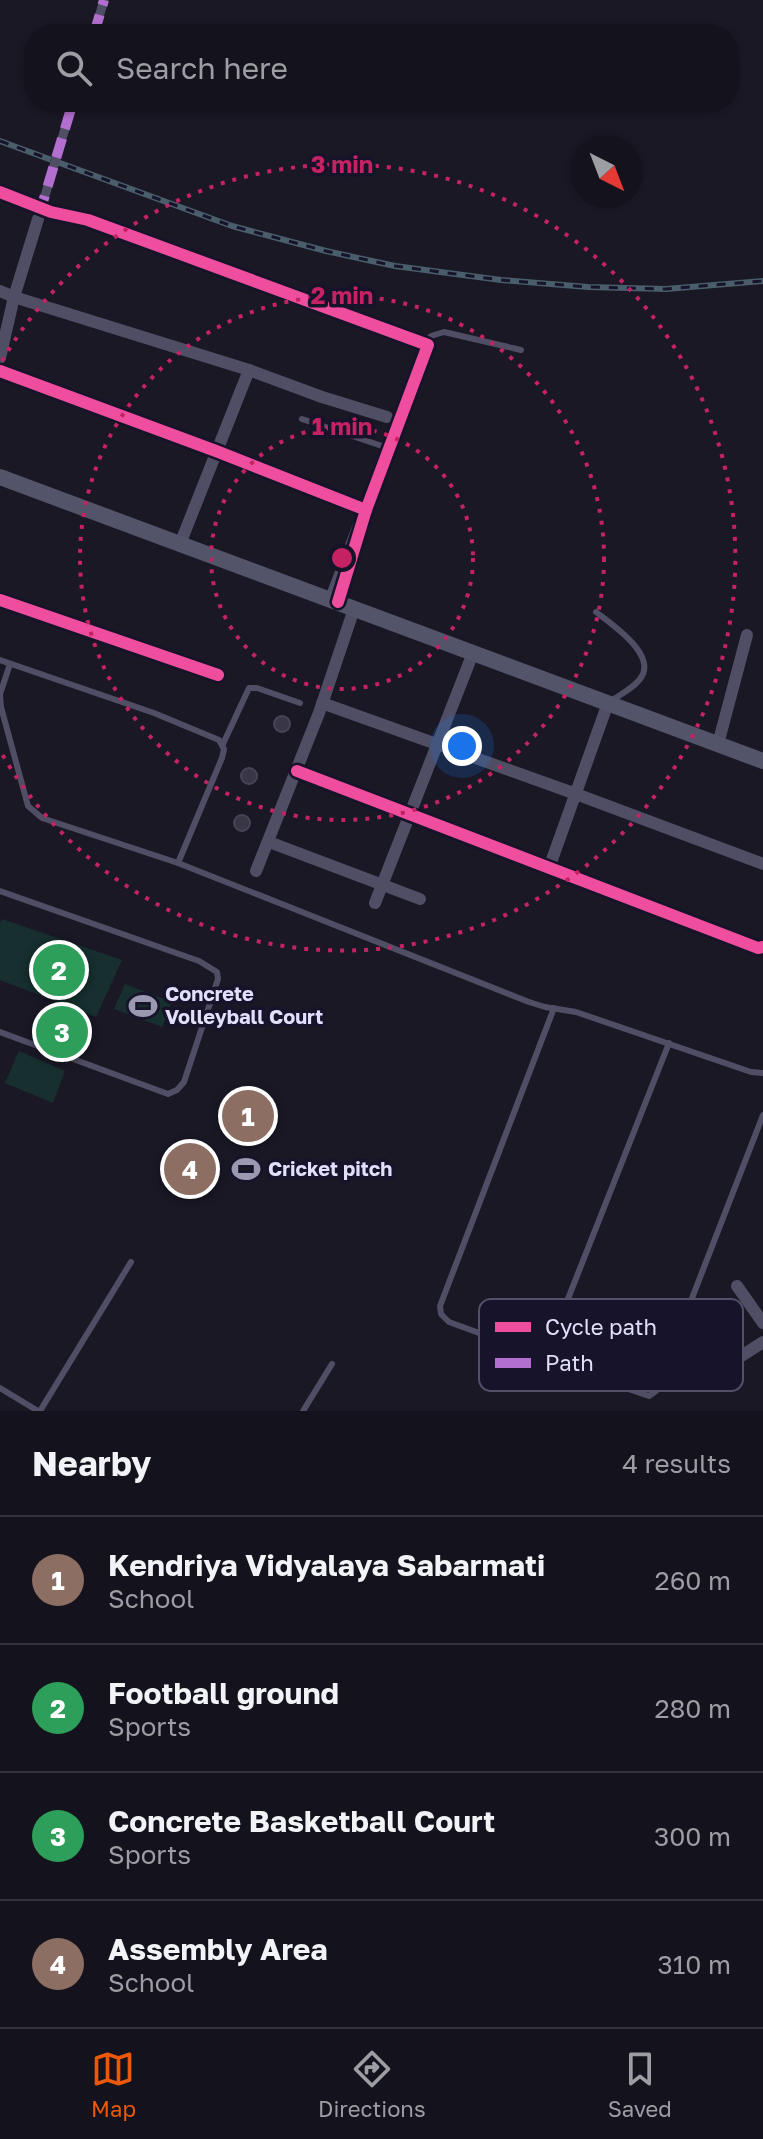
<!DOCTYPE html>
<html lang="en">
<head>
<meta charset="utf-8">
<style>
	body { margin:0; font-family:"Golos Text",sans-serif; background:#1d1b25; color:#f1f3f6 }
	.compass { position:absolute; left:571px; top:136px; width:72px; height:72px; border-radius:50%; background:#14121c; box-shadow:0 2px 6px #0004; rotate:138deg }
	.you { position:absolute; left:462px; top:746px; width:28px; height:28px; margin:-20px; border:6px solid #fff; border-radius:50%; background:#1a73e8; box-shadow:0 0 0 12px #1a73e833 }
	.badge { display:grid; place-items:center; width:52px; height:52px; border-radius:50%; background:#ea580c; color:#fff; font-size:26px; font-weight:700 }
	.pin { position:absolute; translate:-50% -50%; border:4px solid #fff; box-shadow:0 2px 8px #0006 }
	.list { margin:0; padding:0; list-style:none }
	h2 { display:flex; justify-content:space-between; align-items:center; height:104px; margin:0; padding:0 32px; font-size:34px }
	h2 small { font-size:26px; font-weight:400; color:#9d9ea3 }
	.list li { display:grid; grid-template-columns:52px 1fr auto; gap:24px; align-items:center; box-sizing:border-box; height:128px; padding:0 32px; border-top:2px solid #33323b }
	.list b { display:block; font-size:30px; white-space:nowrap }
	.list p { margin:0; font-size:26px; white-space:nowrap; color:#9d9ea3 }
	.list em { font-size:26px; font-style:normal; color:#9d9ea3 }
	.icon { flex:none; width:44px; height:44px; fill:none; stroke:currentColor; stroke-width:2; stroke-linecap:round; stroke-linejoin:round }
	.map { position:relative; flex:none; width:763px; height:1411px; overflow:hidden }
	.search { position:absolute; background:#14121c; box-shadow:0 2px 6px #0004; left:24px; right:24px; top:24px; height:88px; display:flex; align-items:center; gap:20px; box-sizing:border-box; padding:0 28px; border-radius:32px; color:#9d9ea3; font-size:30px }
	.sheet { height:616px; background:#14121c }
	nav { display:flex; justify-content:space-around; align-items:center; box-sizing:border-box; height:112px; border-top:2px solid #33323b; background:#14121c; font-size:22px; color:#9d9ea3 }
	nav a { display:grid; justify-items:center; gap:4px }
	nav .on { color:#ea580c }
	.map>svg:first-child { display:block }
</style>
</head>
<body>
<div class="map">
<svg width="763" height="1411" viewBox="0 0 763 1411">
	<rect width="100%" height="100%" fill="#1a1825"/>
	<g fill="#172f2f">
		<polygon points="2,919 122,960 96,1017 0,980 0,923"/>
		<polygon points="125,984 172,1002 162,1027 114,1009"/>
		<polygon points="46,1009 89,1026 77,1055 34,1037"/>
		<polygon points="19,1051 65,1071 53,1103 5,1083"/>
	</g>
	<g fill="#393746" stroke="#474457" stroke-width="2">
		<circle cx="282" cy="724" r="8"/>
		<circle cx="249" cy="776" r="8"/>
		<circle cx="242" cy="823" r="8"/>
	</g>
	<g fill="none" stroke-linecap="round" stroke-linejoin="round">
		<g stroke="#4f4e64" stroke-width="6">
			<polyline points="425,345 431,336 444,332 521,350"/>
			<polyline points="302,419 385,447"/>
			<polyline points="329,595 356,524"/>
			<path d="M596 612C611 624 655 653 642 676 636 687 621 694 611 701"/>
			<polyline points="0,660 154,713 219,740 224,749 222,758 178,863"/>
			<polyline points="0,694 10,664"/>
			<polyline points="0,695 1,707 28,806 42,818 178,863 529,1002 545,1007 576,1012 751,1072 763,1073"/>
			<polyline points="223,744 249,688 257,688 300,703"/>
			<polyline points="0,891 199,961 217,972 218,979 184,1082 177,1090 168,1094 0,1032"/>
			<polyline points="554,1008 440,1306 441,1314 449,1322 545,1357 669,1043"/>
			<polyline points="545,1357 570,1369 649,1396 656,1391 763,1115"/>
			<polyline points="0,1388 38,1411"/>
			<polyline points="40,1411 131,1262"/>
			<polyline points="303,1411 332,1364"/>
		</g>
		<polyline stroke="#4f4e64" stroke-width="9" points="94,34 104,0"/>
		<g stroke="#4f4e64" stroke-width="12">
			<polyline points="0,192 51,212 88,220 428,345 366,510 338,602"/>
			<polyline points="0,291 14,297 249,370 322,397 387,417"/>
			<polyline points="0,358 14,297 38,219"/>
			<polyline points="0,371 216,451 366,510"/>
			<polyline points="180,544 249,370"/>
			<polyline points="0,600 218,675"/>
			<polyline points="322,703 576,794 763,864"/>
			<polyline points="718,744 747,635"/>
			<polyline points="297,771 758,948 763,947"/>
			<polyline points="269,842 420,899"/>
			<polyline points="549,868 608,703"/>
			<polyline points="256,871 319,713 354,609"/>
			<polyline points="375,903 473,653"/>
			<polyline points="737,1286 763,1323"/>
			<polyline points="696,1385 763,1342"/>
		</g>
		<polyline stroke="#53546a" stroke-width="16" points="0,477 763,761"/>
		<defs>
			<polyline id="rail" points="0,141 232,226 326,251 395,266 501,280 588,287 666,289 763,281"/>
		</defs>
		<use href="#rail" stroke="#495d6b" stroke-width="6"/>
		<use href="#rail" stroke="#16132a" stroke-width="3" stroke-dasharray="9" stroke-linecap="butt"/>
		<polyline stroke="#4f4e64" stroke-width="9" points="38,219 73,102"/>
		<g stroke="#b36fd0" stroke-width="10" stroke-dasharray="20 10" stroke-linecap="butt">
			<polyline points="94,34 104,0"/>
			<polyline points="39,215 73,102"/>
		</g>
		<defs>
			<g id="cycleway">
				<polyline points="0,192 51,212 88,220 428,345 366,510 338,602"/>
				<polyline points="0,371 216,451 366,510"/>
				<polyline points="0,600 218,675"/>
				<polyline points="297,771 758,948 763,947"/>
			</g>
		</defs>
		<use href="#cycleway" stroke="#16132a" stroke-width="17"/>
		<use href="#cycleway" stroke="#ef4d9e" stroke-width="12"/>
	</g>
	<g fill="none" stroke="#c42263" stroke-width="4" stroke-dasharray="4 8">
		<circle cx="342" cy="558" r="131"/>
		<circle cx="342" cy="558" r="262"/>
		<path d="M2 361A393 393 0 1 1 2 754"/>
	</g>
	<defs>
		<symbol id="stadium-bare" viewBox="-9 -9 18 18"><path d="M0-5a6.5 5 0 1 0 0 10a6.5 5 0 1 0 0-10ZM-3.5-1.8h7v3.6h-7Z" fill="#9b99b1" stroke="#16132a" stroke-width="2.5" paint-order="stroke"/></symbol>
	</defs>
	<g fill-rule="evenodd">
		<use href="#stadium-bare" x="123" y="986" width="40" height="40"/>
		<use href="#stadium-bare" x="226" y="1149" width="40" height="40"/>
	</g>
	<g text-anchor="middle" stroke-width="7" stroke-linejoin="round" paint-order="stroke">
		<g font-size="20" font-weight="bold" fill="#e1dffc" stroke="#16132a" text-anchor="start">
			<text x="165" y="1001">Concrete<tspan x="165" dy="23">Volleyball Court</tspan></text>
			<text x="268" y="1176">Cricket pitch</text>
		</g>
	</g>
	<rect x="479" y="1299" width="264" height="92" rx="12" fill="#16132a" stroke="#535069" stroke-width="2"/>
	<rect x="495" y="1322" width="36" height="10" fill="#ef4d9e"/>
	<rect x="495" y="1358" width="36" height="10" fill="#b36fd0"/>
	<g font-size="22" fill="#e1dffc">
		<text x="545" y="1335">Cycle path</text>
		<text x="545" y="1371">Path</text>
	</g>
	<circle cx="342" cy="558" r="12" fill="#c42263" stroke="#16132a" stroke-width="4"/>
	<g font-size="24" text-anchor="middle" font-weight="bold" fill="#c42263" stroke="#16132a" stroke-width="7" stroke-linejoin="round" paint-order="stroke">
		<text x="342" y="173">3 min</text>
		<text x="342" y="304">2 min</text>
		<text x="342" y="435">1 min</text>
	</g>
</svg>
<svg class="compass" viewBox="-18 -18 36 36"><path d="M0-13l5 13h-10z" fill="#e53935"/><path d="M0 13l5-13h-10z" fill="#9d9ea3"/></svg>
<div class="you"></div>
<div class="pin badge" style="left:248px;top:1116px;background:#8d6e63">1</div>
<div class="pin badge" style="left:59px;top:970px;background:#2e9e5b">2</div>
<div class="pin badge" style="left:62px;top:1032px;background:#2e9e5b">3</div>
<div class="pin badge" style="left:190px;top:1169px;background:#8d6e63">4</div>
<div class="search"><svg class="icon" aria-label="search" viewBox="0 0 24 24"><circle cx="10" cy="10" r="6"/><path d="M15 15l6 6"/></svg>Search here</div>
</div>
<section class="sheet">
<h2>Nearby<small>4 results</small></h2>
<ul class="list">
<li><span class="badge" style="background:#8d6e63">1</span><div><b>Kendriya Vidyalaya Sabarmati</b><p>School</p></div><em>260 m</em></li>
<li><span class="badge" style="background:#2e9e5b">2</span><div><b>Football ground</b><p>Sports</p></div><em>280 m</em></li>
<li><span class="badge" style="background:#2e9e5b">3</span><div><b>Concrete Basketball Court</b><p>Sports</p></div><em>300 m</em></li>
<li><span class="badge" style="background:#8d6e63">4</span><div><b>Assembly Area</b><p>School</p></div><em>310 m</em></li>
</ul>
</section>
<nav>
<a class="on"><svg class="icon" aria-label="map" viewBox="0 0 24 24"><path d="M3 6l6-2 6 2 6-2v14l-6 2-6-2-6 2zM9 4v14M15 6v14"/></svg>Map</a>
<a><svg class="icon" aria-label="directions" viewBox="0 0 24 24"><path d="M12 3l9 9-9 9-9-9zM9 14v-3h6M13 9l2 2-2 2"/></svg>Directions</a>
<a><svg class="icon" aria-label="saved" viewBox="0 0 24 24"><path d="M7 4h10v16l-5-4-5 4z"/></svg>Saved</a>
</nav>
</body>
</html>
